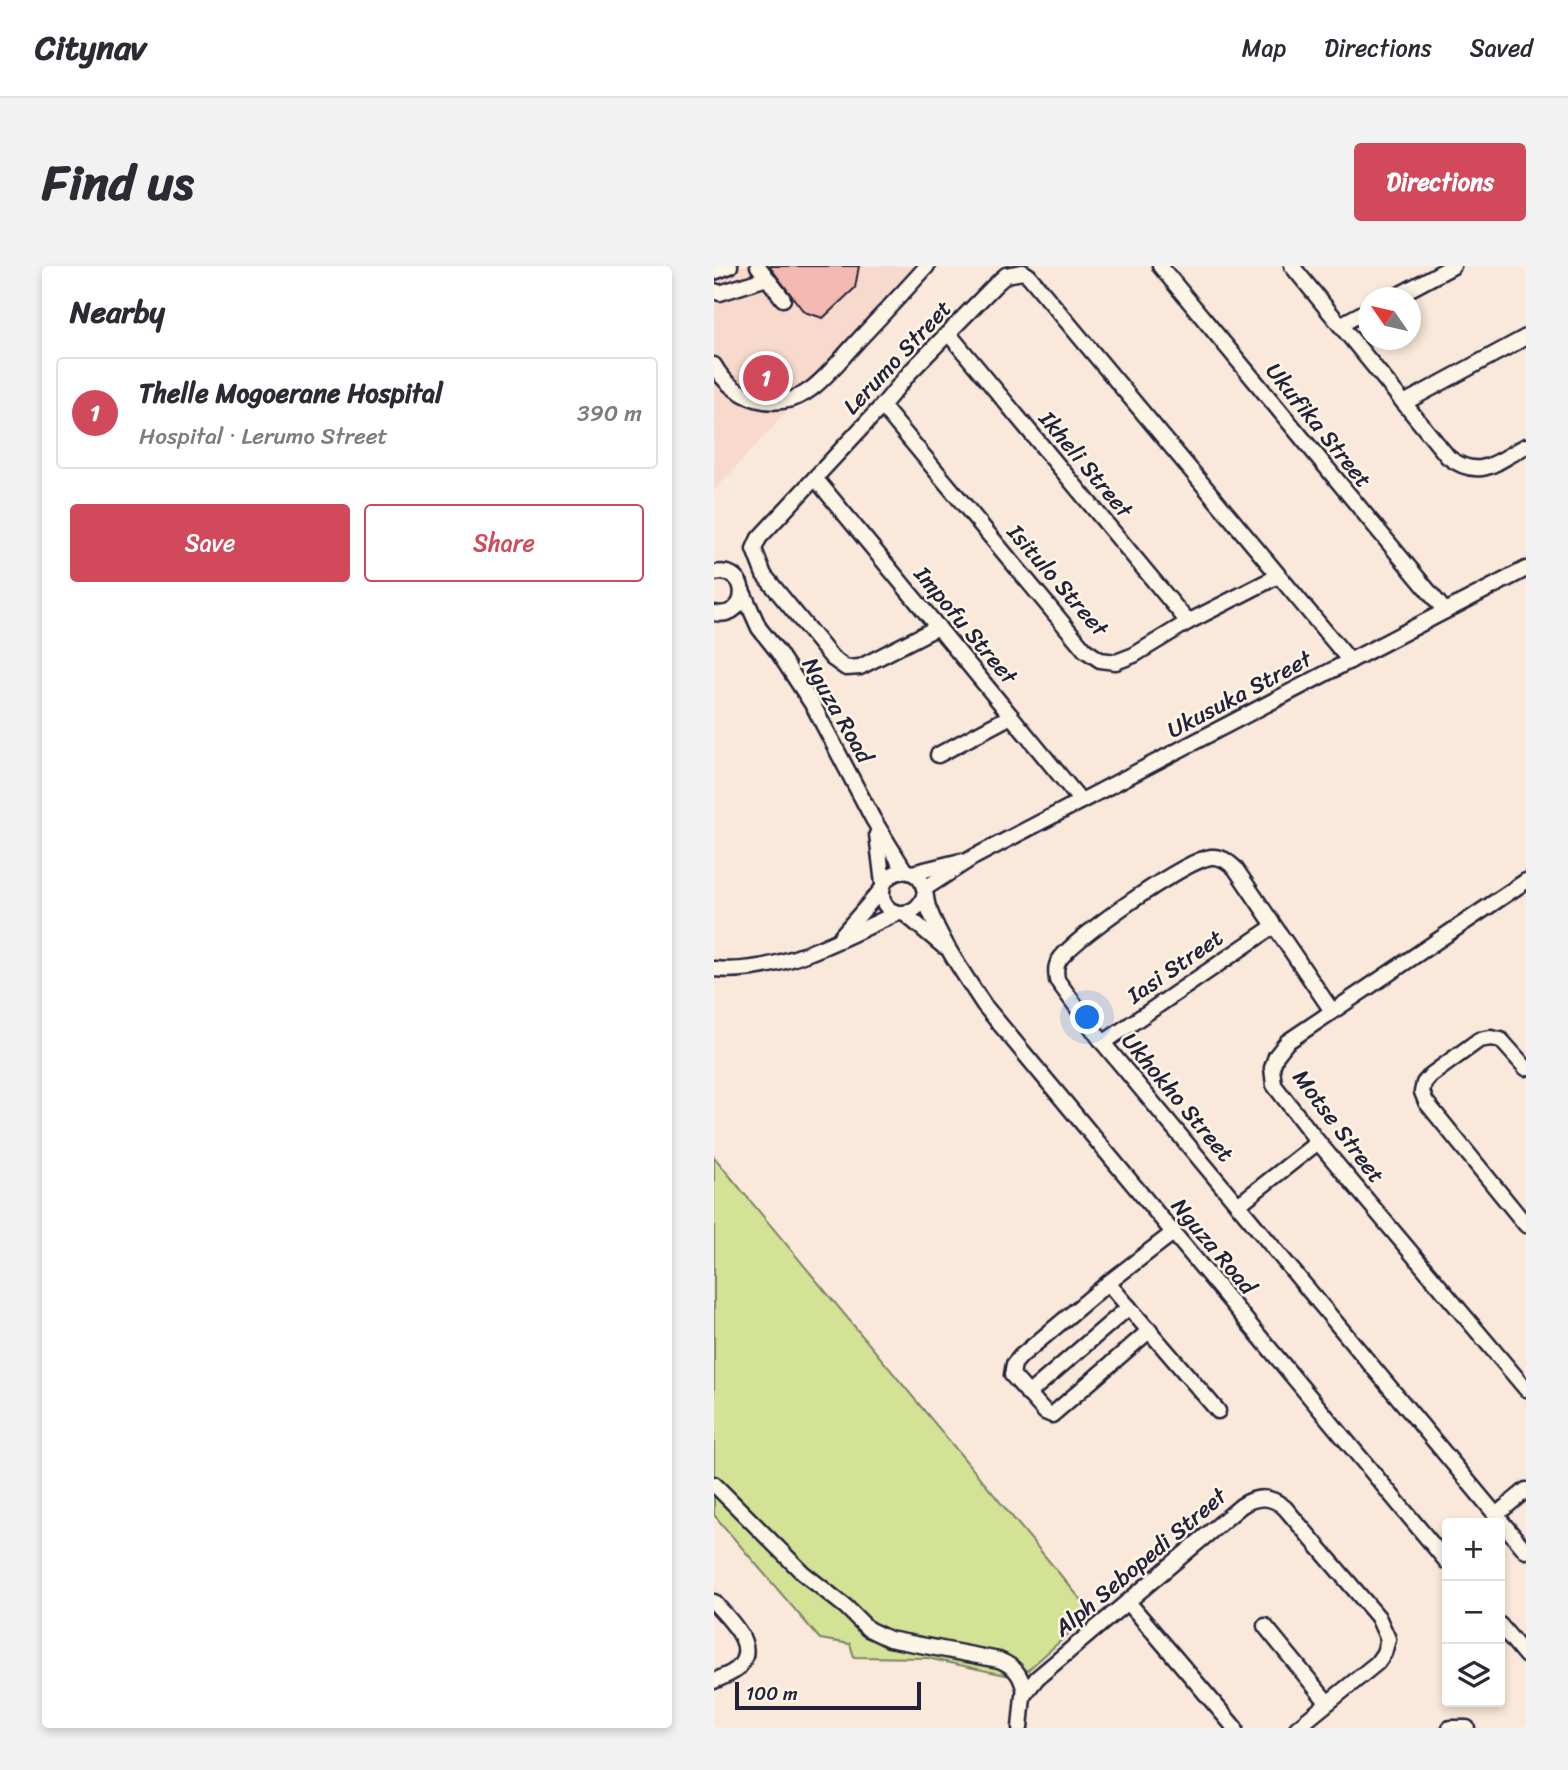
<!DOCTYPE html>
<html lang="en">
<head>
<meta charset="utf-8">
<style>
	body { margin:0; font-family:Sriracha,sans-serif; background:#f2f2f3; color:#2b2b33 }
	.controls { position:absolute; right:21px; bottom:21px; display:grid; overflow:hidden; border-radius:7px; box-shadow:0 4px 10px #0003 }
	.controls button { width:63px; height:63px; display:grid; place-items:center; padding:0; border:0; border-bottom:2px solid #e1e1e2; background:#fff; color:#2b2b33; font:35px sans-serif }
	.compass { position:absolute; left:644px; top:21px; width:63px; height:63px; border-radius:50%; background:#fff; box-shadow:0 4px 10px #0003; rotate:304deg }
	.scale { position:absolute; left:21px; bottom:18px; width:186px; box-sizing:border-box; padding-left:7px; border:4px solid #22223b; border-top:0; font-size:19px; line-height:24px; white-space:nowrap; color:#22223b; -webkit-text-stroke:5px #fcf5e5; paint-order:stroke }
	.you { position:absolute; left:374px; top:752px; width:24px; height:24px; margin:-18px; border:5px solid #fff; border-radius:50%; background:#1a73e8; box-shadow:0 0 0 10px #1a73e833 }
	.badge { display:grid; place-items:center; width:46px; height:46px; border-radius:50%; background:#d1495b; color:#fff; font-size:23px; font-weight:700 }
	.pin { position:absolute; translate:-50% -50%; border:4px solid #fff; box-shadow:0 2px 7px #0006 }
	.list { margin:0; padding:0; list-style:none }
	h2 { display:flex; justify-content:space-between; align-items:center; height:91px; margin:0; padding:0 28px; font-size:30px }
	h2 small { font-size:23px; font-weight:400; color:#7c7c81 }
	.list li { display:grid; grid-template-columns:46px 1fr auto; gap:21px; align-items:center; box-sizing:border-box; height:112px; margin:0 14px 14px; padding:0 14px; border:2px solid #e1e1e2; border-radius:7px }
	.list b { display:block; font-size:26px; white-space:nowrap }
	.list p { margin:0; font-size:23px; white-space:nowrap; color:#7c7c81 }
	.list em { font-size:23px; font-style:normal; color:#7c7c81 }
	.actions { display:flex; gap:14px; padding:21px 28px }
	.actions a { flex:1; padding:16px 0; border:2px solid #d1495b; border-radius:7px; text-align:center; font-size:24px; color:#d1495b }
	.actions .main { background:#d1495b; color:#fff }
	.icon { flex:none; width:38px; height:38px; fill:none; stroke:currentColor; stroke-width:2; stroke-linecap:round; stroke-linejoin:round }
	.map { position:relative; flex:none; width:812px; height:1462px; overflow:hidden; border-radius:7px }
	header { display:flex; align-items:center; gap:42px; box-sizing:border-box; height:98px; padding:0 35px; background:#fff; border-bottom:2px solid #e1e1e2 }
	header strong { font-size:33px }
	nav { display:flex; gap:38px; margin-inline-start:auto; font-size:24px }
	.intro { display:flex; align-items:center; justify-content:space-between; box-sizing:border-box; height:168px; padding:0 42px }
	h1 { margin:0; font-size:49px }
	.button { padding:18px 32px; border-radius:7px; background:#d1495b; color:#fff; font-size:24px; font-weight:700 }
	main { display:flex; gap:42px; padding:0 42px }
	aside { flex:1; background:#fff; border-radius:7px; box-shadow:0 4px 10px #0003 }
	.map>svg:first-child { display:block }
</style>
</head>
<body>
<header>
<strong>Citynav</strong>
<nav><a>Map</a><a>Directions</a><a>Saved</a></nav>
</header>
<div class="intro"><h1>Find us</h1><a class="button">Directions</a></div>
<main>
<aside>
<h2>Nearby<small></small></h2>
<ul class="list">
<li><span class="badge">1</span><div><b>Thelle Mogoerane Hospital</b><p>Hospital · Lerumo Street</p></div><em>390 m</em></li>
</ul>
<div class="actions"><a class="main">Save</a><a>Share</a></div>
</aside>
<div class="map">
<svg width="812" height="1462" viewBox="0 0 812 1462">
	<rect width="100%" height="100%" fill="#fae9da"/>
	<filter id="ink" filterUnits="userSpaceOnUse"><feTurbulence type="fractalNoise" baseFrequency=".0143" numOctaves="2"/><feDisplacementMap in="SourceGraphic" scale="14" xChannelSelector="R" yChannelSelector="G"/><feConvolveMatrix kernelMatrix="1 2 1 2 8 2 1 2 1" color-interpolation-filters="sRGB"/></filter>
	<g filter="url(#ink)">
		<polygon fill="#f8dacd" points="0,0 207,0 0,225"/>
		<polygon fill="#d3e295" stroke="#7a8268" stroke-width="2" points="0,891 378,1347 305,1412 213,1392 140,1391 136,1378 106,1373 0,1249"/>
		<polygon fill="#f3b8af" stroke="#22223b" stroke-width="2" points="55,0 145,0 141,22 109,52 90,46"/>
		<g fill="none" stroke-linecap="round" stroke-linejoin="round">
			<defs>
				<g id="minor">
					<polyline points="44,0 69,33"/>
					<polyline points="446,0 731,345"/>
					<path d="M578 0 734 191C766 215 782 196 812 180"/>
					<polyline points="0,6 16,0"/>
					<polyline points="0,25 6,27 53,12"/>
					<polyline points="679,32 739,0"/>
					<polyline points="626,59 654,44"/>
					<polyline points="235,68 474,356"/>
					<path d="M0 99C19 134 64 148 97 123 113 111 126 94 139 80 164 53 189 27 213 0"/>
					<polyline points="690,137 812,71"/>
					<polyline points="168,140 371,384 386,394 402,396 420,389 474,356 564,310"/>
					<polyline points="101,212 367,535"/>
					<path d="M0 307C37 299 37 354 0 347"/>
					<polyline points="28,324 45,362 64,386 100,441 159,553 191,605"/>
					<polyline points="224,361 146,401 132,402 118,392 50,309 40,283 45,272 168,140 197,105 281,19 292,9 309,6 315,10 636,395"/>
					<polyline points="224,489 297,450"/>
					<polyline points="163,568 169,618"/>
					<polyline points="198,607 247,595"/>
					<polyline points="812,615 573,776 562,790 558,802 560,819 604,876 812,1123"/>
					<polyline points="210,623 258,592 812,303"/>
					<path d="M210 630C202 655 166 652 168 625 169 608 191 599 204 611 212 618 211 631 214 641 228 677 249 707 270 739L733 1296"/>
					<polyline points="191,648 229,680"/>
					<polyline points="127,670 168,623"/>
					<path d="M0 703C67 709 124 673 184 647"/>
					<path d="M618 745 521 602C513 595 507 590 497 591 471 594 362 671 346 693 341 700 342 706 343 714L389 777 812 1285"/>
					<polyline points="389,777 560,660"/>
					<polyline points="812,802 787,774 777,772 765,774 717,809 710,817 708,826 712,836 812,959"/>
					<polyline points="524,939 604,876"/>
					<polyline points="394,1017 504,1145"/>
					<polyline points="436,1064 338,1149 331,1146 298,1109 300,1098 307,1090 394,1017 459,967"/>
					<polyline points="314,1128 415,1041"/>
					<path d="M0 1218 89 1307 132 1341 154 1363 175 1373 285 1394C302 1401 307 1409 311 1426"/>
					<polyline points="782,1249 812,1224"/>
					<path d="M0 1336C14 1353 46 1379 24 1402 18 1408 8 1411 0 1415"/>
					<polyline points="414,1336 521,1462"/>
					<polyline points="786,1359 812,1390"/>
					<polyline points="551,1360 613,1436"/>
					<path d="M306 1462 309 1430 323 1412 527 1240C542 1230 557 1229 571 1242L664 1351 674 1373 670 1387 663 1397 583 1462"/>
					<polyline points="736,1462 753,1462"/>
				</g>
			</defs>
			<use href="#minor" stroke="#22223b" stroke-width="19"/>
			<use href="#minor" stroke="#fcf5e5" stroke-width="14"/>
		</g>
	</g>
	<g text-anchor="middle" stroke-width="5" stroke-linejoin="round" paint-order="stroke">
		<g font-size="23" fill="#22223b" stroke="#fcf5e5">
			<text transform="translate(183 91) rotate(-47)" y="8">Lerumo Street</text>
			<text transform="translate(605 159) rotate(51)" y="8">Ukufika Street</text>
			<text transform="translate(372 198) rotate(50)" y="8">Ikheli Street</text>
			<text transform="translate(344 314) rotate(49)" y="8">Isitulo Street</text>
			<text transform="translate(252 359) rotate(50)" y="8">Impofu Street</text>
			<text transform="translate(525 428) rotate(-28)" y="8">Ukusuka Street</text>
			<text transform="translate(124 444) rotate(60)" y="8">Nguza Road</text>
			<text transform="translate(461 700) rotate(-35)" y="8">Iasi Street</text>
			<text transform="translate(464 831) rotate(50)" y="8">Ukhokho Street</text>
			<text transform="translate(625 860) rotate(53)" y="8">Motse Street</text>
			<text transform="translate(500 980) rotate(50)" y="8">Nguza Road</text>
			<text transform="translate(426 1296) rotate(-40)" y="8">Alph Sebopedi Street</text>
		</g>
	</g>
</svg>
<div class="controls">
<button>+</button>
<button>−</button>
<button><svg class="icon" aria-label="layers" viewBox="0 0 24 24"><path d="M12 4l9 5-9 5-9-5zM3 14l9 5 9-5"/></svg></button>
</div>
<svg class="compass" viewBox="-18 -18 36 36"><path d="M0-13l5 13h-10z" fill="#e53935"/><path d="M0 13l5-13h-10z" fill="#7c7c81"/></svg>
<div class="scale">100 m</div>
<div class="you"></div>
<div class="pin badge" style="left:52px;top:112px">1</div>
</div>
</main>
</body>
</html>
